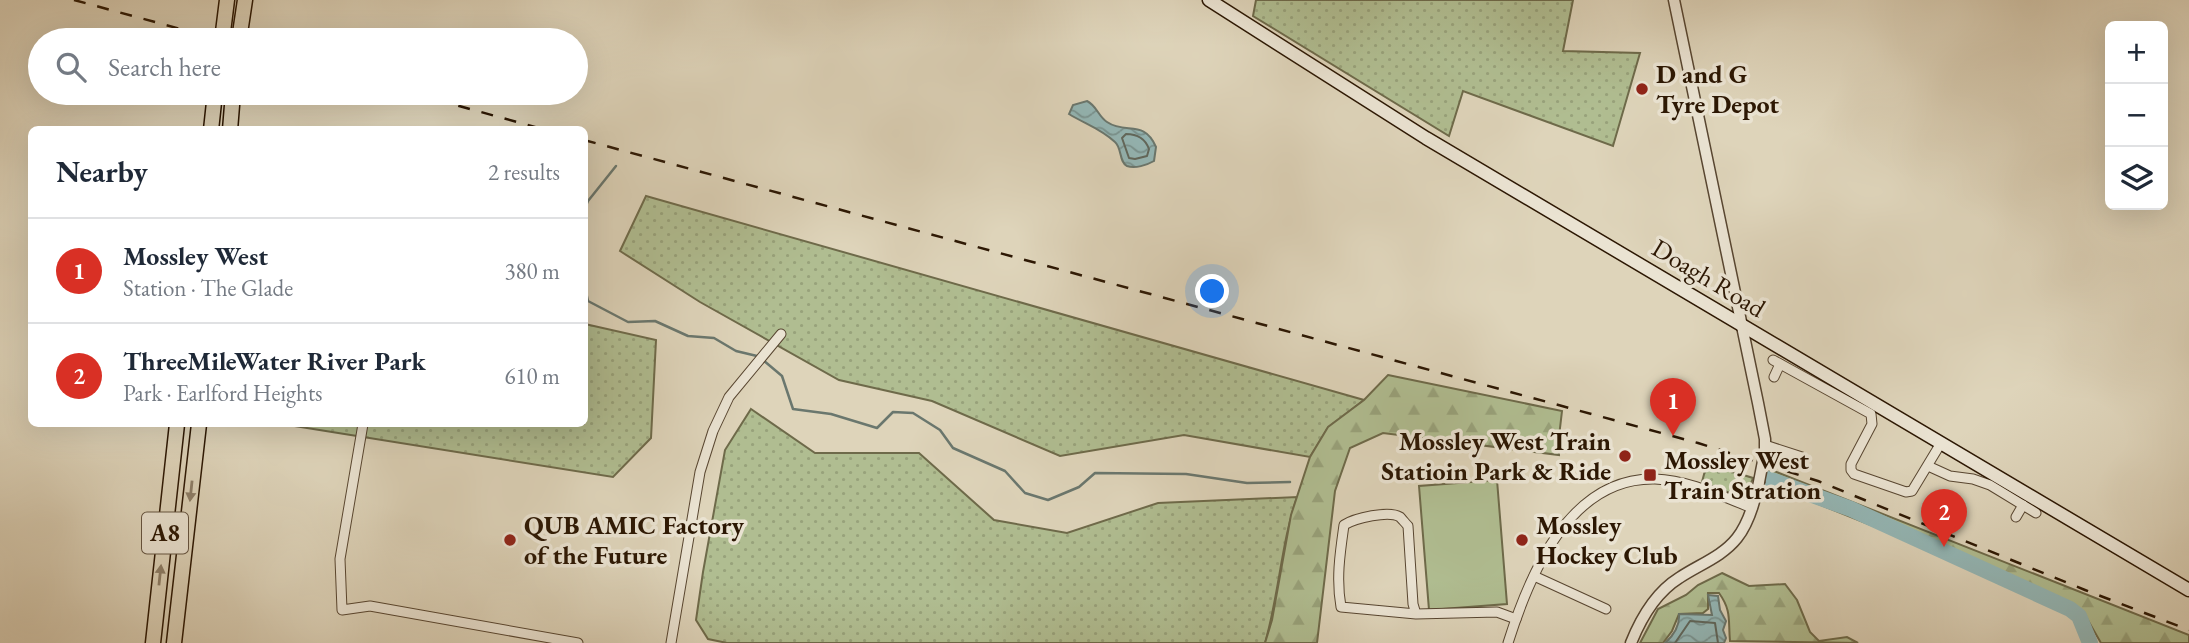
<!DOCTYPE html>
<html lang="en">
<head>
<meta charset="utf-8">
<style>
	body { margin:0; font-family:"EB Garamond",serif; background:#f6f6f7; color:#1f2937 }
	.controls { position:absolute; right:21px; top:21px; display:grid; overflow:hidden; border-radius:10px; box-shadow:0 7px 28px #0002 }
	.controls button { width:63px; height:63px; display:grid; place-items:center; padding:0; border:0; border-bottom:2px solid #e0e1e3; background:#fff; color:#1f2937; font:35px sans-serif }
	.you { position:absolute; left:1213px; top:292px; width:24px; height:24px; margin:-18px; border:5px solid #fff; border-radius:50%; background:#1a73e8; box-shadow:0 0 0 10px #1a73e833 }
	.badge { display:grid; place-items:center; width:46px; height:46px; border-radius:50%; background:#d93025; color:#fff; font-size:23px; font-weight:700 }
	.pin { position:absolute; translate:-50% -58px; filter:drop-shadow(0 2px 4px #0008) }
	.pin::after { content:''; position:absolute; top:37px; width:24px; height:21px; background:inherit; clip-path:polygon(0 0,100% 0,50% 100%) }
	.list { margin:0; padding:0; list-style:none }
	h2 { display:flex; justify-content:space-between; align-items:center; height:91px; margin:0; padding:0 28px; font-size:30px }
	h2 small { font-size:23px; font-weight:400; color:#747a83 }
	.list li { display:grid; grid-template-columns:46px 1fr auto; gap:21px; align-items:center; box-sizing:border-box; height:105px; padding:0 28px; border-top:2px solid #e0e1e3 }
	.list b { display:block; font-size:26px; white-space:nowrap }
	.list p { margin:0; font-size:23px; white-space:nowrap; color:#747a83 }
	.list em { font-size:23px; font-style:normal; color:#747a83 }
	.icon { flex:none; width:38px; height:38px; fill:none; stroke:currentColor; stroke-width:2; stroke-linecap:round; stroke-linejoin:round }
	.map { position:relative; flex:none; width:2189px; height:643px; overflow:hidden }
	.search { position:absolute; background:#fff; box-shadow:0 7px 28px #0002; left:28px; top:28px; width:560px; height:77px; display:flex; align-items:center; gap:18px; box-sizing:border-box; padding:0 24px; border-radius:38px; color:#747a83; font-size:26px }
	.panel { position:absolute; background:#fff; box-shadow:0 7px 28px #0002; left:28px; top:126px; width:560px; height:301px; border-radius:10px }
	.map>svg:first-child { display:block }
</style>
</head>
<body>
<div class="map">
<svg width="2189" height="643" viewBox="0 0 2189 643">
	<defs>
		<pattern id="green-dots" width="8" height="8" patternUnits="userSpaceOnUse" patternTransform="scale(1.75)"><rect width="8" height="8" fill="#b0bd91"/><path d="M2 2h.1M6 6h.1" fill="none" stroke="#98a27b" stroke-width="1.8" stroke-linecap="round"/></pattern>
		<pattern id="forest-firs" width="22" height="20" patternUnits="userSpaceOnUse" patternTransform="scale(1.75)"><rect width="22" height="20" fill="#b0bd91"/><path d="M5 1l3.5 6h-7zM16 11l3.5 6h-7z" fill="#98a27b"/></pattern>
		<pattern id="water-waves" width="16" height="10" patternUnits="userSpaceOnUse" patternTransform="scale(1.75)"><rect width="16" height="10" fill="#94b7b6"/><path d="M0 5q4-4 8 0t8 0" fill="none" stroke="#799492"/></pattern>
	</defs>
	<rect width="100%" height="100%" fill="#ded4ba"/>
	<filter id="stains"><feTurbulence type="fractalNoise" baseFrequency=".00286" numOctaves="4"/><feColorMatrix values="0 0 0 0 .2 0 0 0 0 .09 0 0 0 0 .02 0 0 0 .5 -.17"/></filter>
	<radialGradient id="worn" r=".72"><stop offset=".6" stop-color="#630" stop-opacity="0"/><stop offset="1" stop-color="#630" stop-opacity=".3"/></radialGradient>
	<g fill="url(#green-dots)" stroke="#6e6a4a" stroke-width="2">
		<polygon points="1256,0 1573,0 1563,51 1640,53 1613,146 1463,91 1449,136 1253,16"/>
		<polygon points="646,196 1364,400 1328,428 1310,457 1184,435 1060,456 932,401 839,380 700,302 620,251"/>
		<polygon points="585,324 656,340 651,438 613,477 282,424 584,424"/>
		<path d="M751 409 815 453H919L994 520 1067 533 1158 503 1297 497C1281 544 1279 595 1265 643H727L708 639 696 620 703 572 725 450Z"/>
		<polygon points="1714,466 1753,478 1746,496 1735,495 1702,482 1706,467"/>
	</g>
	<g fill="url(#forest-firs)" stroke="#6e6a4a" stroke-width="2">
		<polygon points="1388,375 1562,411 1558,445 1559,455 1383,433 1350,448 1335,491 1317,643 1265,643 1272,620 1291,515 1310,457 1328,427 1364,400"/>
		<polygon points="1769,469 2189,635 2189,643 2101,643 2082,610 1766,483"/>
		<path d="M1722 573 1749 586 1785 584 1797 600 1810 632 1819 641 1847 637 1858 643 1730 641C1728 621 1732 611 1719 593H1708V609L1703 613 1679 614 1672 631 1663 643H1640L1658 609 1686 595 1698 585Z"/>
	</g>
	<polygon fill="#b0bd91" stroke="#6e6a4a" stroke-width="2" points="1497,480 1507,604 1429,610 1419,486"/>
	<g fill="url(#water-waves)" stroke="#6a776e" stroke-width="2">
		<path d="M1087 101C1097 106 1098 116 1107 122 1126 135 1144 119 1156 147L1154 161C1147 165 1135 169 1127 166 1119 162 1122 148 1115 142 1100 128 1085 124 1069 114L1073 105Z"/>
		<path d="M1708 595 1718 596 1720 610 1726 621 1723 630 1726 638 1724 643H1665C1674 635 1680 626 1679 614L1712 615Z"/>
	</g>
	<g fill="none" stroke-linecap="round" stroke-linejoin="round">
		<g stroke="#60675c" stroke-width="2">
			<path d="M1126 134C1137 134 1145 138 1149 149L1147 156 1135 159 1129 158 1122 138Z"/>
			<polyline points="1675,643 1690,621 1715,623 1718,643"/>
		</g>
		<g stroke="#6a776e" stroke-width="2.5">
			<polyline points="584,210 588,201 616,166"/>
			<polyline points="584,283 588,301 628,322 655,321 688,336 714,338 736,351 757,356"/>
			<polyline points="763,360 782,376 793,409 831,414 877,428 893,412 913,413 940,430 953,448 1005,471 1025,493 1048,500 1079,487 1095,473 1186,474 1247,483 1290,482"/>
		</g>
		<polyline stroke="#94b7b6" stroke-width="16" points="1768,479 1851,509 2070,609 2079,616 2090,643"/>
		<defs>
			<g id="minor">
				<polyline points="1773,360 1871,414 1872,424 1851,464 1851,470 1854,474 1906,492 1912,491 1941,443"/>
				<polyline points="1774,377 1780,364"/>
				<polyline points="363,424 340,559 342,610 370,606 578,643"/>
				<polyline points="1765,445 1802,457"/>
				<polyline points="1928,466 1950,476 1973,479 1990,485 2036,513"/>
				<polyline points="2016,517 2023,505"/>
				<polyline points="1534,576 1606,609"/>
				<path d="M1416 614 1413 604 1408 526C1407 525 1401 518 1400 517 1389 510 1355 518 1344 525 1340 553 1336 579 1341 607L1416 614 1497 612 1516 619"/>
				<polyline points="671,643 700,472 713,431 729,397 781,334"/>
				<path d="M1508 643C1529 576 1569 477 1655 479 1688 480 1721 496 1752 508"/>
			</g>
			<g id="tertiary">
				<polyline points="1674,0 1758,403 1765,439 1765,451"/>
				<path d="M1631 643C1641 618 1655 593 1679 578 1698 565 1722 557 1737 538 1749 523 1755 501 1759 482"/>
			</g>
			<polyline id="secondary" points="1209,0 1426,138 2189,590"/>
			<g id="trunk">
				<polyline points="222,40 227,0"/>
				<polyline points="239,40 245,0"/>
				<polyline points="211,130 215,93"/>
				<polyline points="230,130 233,93"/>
				<polyline points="153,643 177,424"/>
				<polyline points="174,643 199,424"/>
			</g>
		</defs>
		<use href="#minor" stroke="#584631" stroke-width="11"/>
		<use href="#tertiary" stroke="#584631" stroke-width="13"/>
		<use href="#secondary" stroke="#2c1703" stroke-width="15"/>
		<use href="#trunk" stroke="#2c1703" stroke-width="17"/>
		<use href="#minor" stroke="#eae3d2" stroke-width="9"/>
		<use href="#tertiary" stroke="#eae3d2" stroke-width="10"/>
		<use href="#secondary" stroke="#eae3d2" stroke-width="12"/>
		<use href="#trunk" stroke="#ded4ba" stroke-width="14"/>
		<g stroke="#2c1703" stroke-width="2.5" stroke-dasharray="12 12" stroke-linecap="butt">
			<polyline points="74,0 221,40"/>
			<polyline points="412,93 546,130"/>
			<polyline points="584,140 1698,443 1818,481 2085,590 2189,630"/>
		</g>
		<defs>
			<polyline id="tertiary-bridge" points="1759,482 1765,451"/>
		</defs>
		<use href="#tertiary-bridge" stroke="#584631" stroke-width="13" stroke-linecap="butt"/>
		<use href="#tertiary-bridge" stroke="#eae3d2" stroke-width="10"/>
	</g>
	<defs><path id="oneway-solid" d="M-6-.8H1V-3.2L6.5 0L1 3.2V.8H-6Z" transform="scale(1.75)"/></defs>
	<g fill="#8e7f68">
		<use href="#oneway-solid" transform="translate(191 491) rotate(96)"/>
		<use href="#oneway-solid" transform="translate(160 575) rotate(-84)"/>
	</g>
	<g fill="#8f2418" stroke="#eae3d2" stroke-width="2.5">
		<circle cx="1642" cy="89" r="7"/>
		<circle cx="1625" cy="456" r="7"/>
		<rect x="1643" y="468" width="14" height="14" rx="3.5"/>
		<circle cx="510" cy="540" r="7"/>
		<circle cx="1522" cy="540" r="7"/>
	</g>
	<g text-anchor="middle" stroke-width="7" stroke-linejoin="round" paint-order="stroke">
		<rect fill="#eae3d2" stroke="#655441" stroke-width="2" x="142" y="512.5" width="46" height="41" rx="5"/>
		<g font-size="24" font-weight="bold" fill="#2c1703">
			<text x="165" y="541">A8</text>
		</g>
		<g font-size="26" font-weight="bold" fill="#2c1703" stroke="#eae3d2" text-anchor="start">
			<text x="1656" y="83">D and G<tspan x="1656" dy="30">Tyre Depot</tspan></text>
			<text x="1611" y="450" text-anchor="end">Mossley West Train<tspan x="1611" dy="30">Statioin Park &amp; Ride</tspan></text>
			<text x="1664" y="469">Mossley West<tspan x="1664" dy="30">Train Stration</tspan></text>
			<text x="524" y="534">QUB AMIC Factory<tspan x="524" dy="30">of the Future</tspan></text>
			<text x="1536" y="534">Mossley<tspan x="1536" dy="30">Hockey Club</tspan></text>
		</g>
		<g font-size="26" fill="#2c1703" stroke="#eae3d2">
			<text transform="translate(1709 278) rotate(31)" y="9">Doagh Road</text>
		</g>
	</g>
	<rect width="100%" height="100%" filter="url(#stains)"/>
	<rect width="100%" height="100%" fill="url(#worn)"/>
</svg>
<div class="controls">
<button>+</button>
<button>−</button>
<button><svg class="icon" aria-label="layers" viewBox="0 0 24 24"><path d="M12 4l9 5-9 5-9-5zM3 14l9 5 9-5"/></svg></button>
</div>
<div class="you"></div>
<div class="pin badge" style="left:1673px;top:436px">1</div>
<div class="pin badge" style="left:1944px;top:547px">2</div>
<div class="search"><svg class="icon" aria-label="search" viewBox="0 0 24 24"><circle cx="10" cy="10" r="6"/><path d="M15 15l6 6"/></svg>Search here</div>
<section class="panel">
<h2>Nearby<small>2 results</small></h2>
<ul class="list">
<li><span class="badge">1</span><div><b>Mossley West</b><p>Station · The Glade</p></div><em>380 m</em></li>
<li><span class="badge">2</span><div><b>ThreeMileWater River Park</b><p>Park · Earlford Heights</p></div><em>610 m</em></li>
</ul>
</section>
</div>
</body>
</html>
